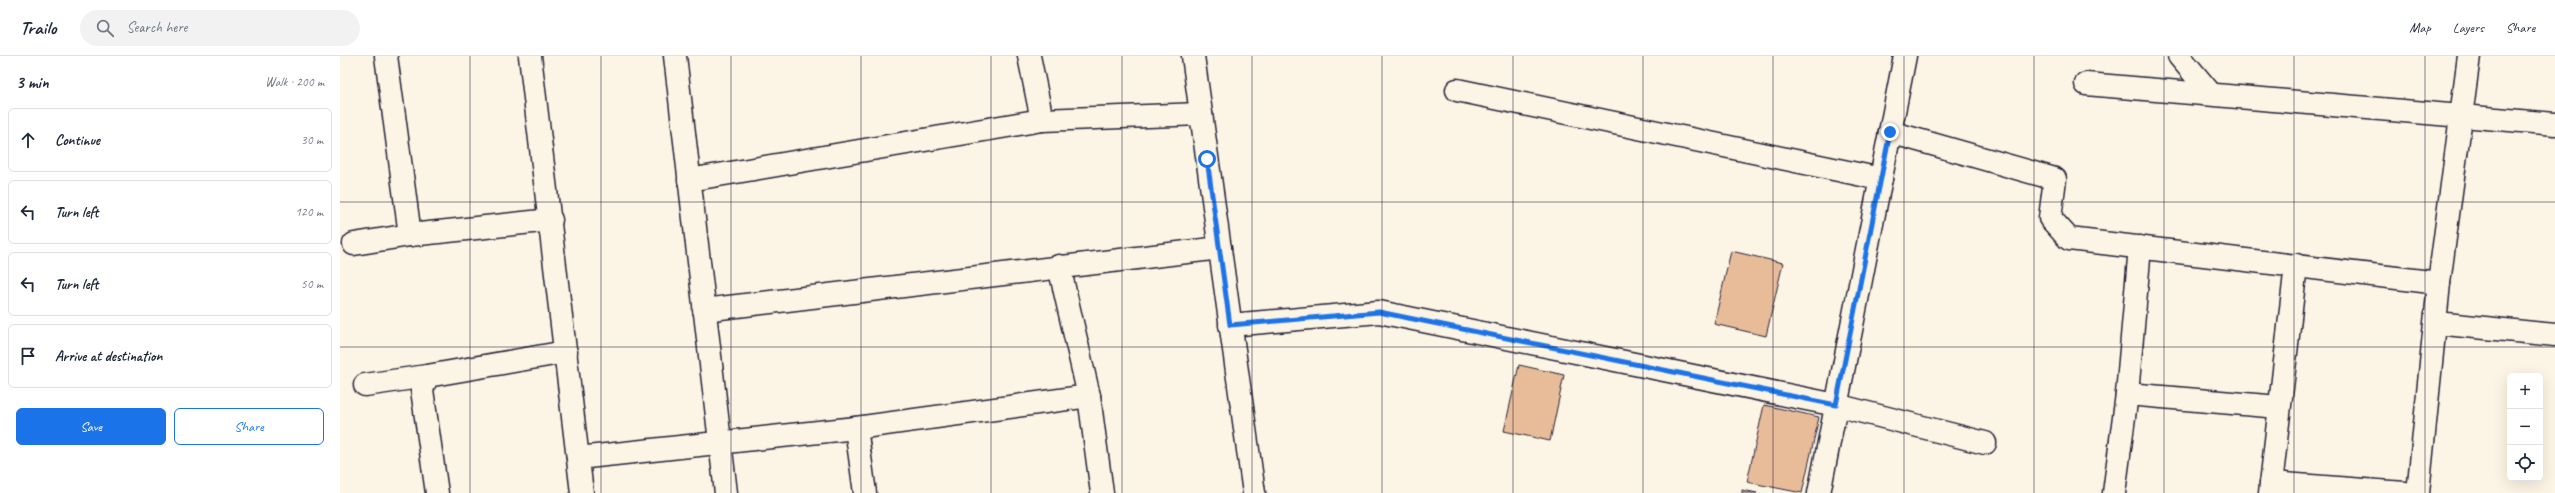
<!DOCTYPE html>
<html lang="en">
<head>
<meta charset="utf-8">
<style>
	body { margin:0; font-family:Caveat,sans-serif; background:#f2f2f3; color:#1f2937 }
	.controls { position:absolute; right:12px; bottom:12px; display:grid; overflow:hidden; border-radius:6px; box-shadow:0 4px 16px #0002 }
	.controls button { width:36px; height:36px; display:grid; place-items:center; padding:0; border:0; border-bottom:1px solid #e0e1e3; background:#fff; color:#1f2937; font:20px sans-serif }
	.stop { position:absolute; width:12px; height:12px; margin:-9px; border:3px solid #1a73e8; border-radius:50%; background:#fff }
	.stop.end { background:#1a73e8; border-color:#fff; box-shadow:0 1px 4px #0008 }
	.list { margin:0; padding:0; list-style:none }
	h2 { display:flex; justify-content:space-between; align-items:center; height:52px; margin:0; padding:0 16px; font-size:17px }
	h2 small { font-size:13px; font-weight:400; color:#747a83 }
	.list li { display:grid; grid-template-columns:26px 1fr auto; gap:12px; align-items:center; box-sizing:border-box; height:64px; margin:0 8px 8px; padding:0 8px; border:1px solid #e0e1e3; border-radius:6px }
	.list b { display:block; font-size:15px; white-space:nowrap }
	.list em { font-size:13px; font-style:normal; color:#747a83 }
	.actions { display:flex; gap:8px; padding:12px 16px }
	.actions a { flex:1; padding:9px 0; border:1px solid #1a73e8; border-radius:6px; text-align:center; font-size:14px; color:#1a73e8 }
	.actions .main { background:#1a73e8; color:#fff }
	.icon { flex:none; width:22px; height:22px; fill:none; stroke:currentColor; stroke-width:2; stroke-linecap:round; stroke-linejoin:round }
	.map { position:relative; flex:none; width:2215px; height:437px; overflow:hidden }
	header { display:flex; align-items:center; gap:24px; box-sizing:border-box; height:56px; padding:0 20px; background:#fff; border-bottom:1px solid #e0e1e3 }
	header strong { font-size:19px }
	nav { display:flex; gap:22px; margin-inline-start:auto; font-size:14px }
	.search { width:280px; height:36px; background:#f2f2f3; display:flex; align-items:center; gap:10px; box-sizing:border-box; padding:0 14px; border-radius:22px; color:#747a83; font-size:15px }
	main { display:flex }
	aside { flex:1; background:#fff }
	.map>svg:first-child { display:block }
</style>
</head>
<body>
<header>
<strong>Trailo</strong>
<div class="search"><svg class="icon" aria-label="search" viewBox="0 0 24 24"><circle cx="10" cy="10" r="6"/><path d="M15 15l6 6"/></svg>Search here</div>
<nav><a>Map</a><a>Layers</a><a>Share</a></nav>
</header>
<main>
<aside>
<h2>3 min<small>Walk · 200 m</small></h2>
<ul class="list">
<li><svg class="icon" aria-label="ahead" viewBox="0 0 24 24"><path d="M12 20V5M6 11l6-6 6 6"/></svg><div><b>Continue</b></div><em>30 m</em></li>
<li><svg class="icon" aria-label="left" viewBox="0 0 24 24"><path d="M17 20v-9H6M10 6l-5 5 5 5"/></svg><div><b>Turn left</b></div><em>120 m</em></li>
<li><svg class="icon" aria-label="left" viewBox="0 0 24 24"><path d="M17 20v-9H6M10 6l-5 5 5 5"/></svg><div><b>Turn left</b></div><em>50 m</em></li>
<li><svg class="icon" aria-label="arrive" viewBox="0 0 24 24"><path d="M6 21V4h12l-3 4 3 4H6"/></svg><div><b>Arrive at destination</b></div></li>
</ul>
<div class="actions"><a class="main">Save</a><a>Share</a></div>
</aside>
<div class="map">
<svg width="2215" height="437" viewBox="0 0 2215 437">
	<rect width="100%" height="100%" fill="#fcf5e5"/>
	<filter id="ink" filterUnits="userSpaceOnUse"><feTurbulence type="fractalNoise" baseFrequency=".025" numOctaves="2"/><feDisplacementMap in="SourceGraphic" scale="8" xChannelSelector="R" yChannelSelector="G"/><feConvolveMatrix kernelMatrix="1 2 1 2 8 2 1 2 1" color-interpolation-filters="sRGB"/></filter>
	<g filter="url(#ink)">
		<g fill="#e9bc99" stroke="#22223b">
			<polygon points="1391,195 1443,207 1426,280 1374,268"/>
			<polygon points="1179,309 1224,319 1210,385 1164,375"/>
			<polygon points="1424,349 1479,361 1462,437 1407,426"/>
			<polygon points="1402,434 1417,437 1402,437"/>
		</g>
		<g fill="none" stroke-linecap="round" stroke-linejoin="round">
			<defs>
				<g id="minor">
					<polyline points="46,0 70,179"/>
					<polyline points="190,0 242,437"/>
					<polyline points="335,0 386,437"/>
					<polyline points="689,0 702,64"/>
					<polyline points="853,0 914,437"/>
					<polyline points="1839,0 1871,38"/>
					<polyline points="1746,28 2215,68"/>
					<polyline points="1117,34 1541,123"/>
					<polyline points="1550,76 1715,123 1710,162 1729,183 2099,227"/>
					<polyline points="349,124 702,64 861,58"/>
					<polyline points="14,188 70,179 211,164"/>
					<polyline points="719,210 749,340 762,437"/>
					<polyline points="364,254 880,192"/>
					<polyline points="2096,267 2215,279"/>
					<polyline points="890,269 1039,256 1496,349 1645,387"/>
					<polyline points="25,329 87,320"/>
					<polyline points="1787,338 1939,351"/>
					<polyline points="516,372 525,437"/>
					<polyline points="238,402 516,372 749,340"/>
					<polyline points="1931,427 2065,437"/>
					<polyline points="97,437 82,334 87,320 226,296"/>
					<polyline points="1479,437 1565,0"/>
					<polyline points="1774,437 1787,338 1800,191"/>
					<polyline points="1930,437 1956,209"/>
					<polyline points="2078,437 2099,227 2129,0"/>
				</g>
			</defs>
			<use href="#minor" stroke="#22223b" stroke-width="25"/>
			<use href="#minor" stroke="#fcf5e5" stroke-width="22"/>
		</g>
	</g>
	<g fill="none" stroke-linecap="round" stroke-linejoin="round" filter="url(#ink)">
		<polyline stroke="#1a73e8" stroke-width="5" points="867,103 890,269 1039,256 1496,349 1550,76"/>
	</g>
	<path fill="none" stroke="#22223b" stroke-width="1" stroke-opacity="0.55" d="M130 0V437M261 0V437M391 0V437M521 0V437M651 0V437M782 0V437M912 0V437M1042 0V437M1173 0V437M1303 0V437M1433 0V437M1564 0V437M1694 0V437M1824 0V437M1954 0V437M2085 0V437M0 146H2215M0 291H2215"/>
</svg>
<div class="controls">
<button>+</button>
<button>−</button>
<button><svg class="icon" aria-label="locate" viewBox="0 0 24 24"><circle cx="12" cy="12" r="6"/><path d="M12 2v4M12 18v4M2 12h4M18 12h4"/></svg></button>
</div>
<div class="stop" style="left:867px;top:103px"></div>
<div class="stop end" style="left:1550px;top:76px"></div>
</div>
</main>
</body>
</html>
